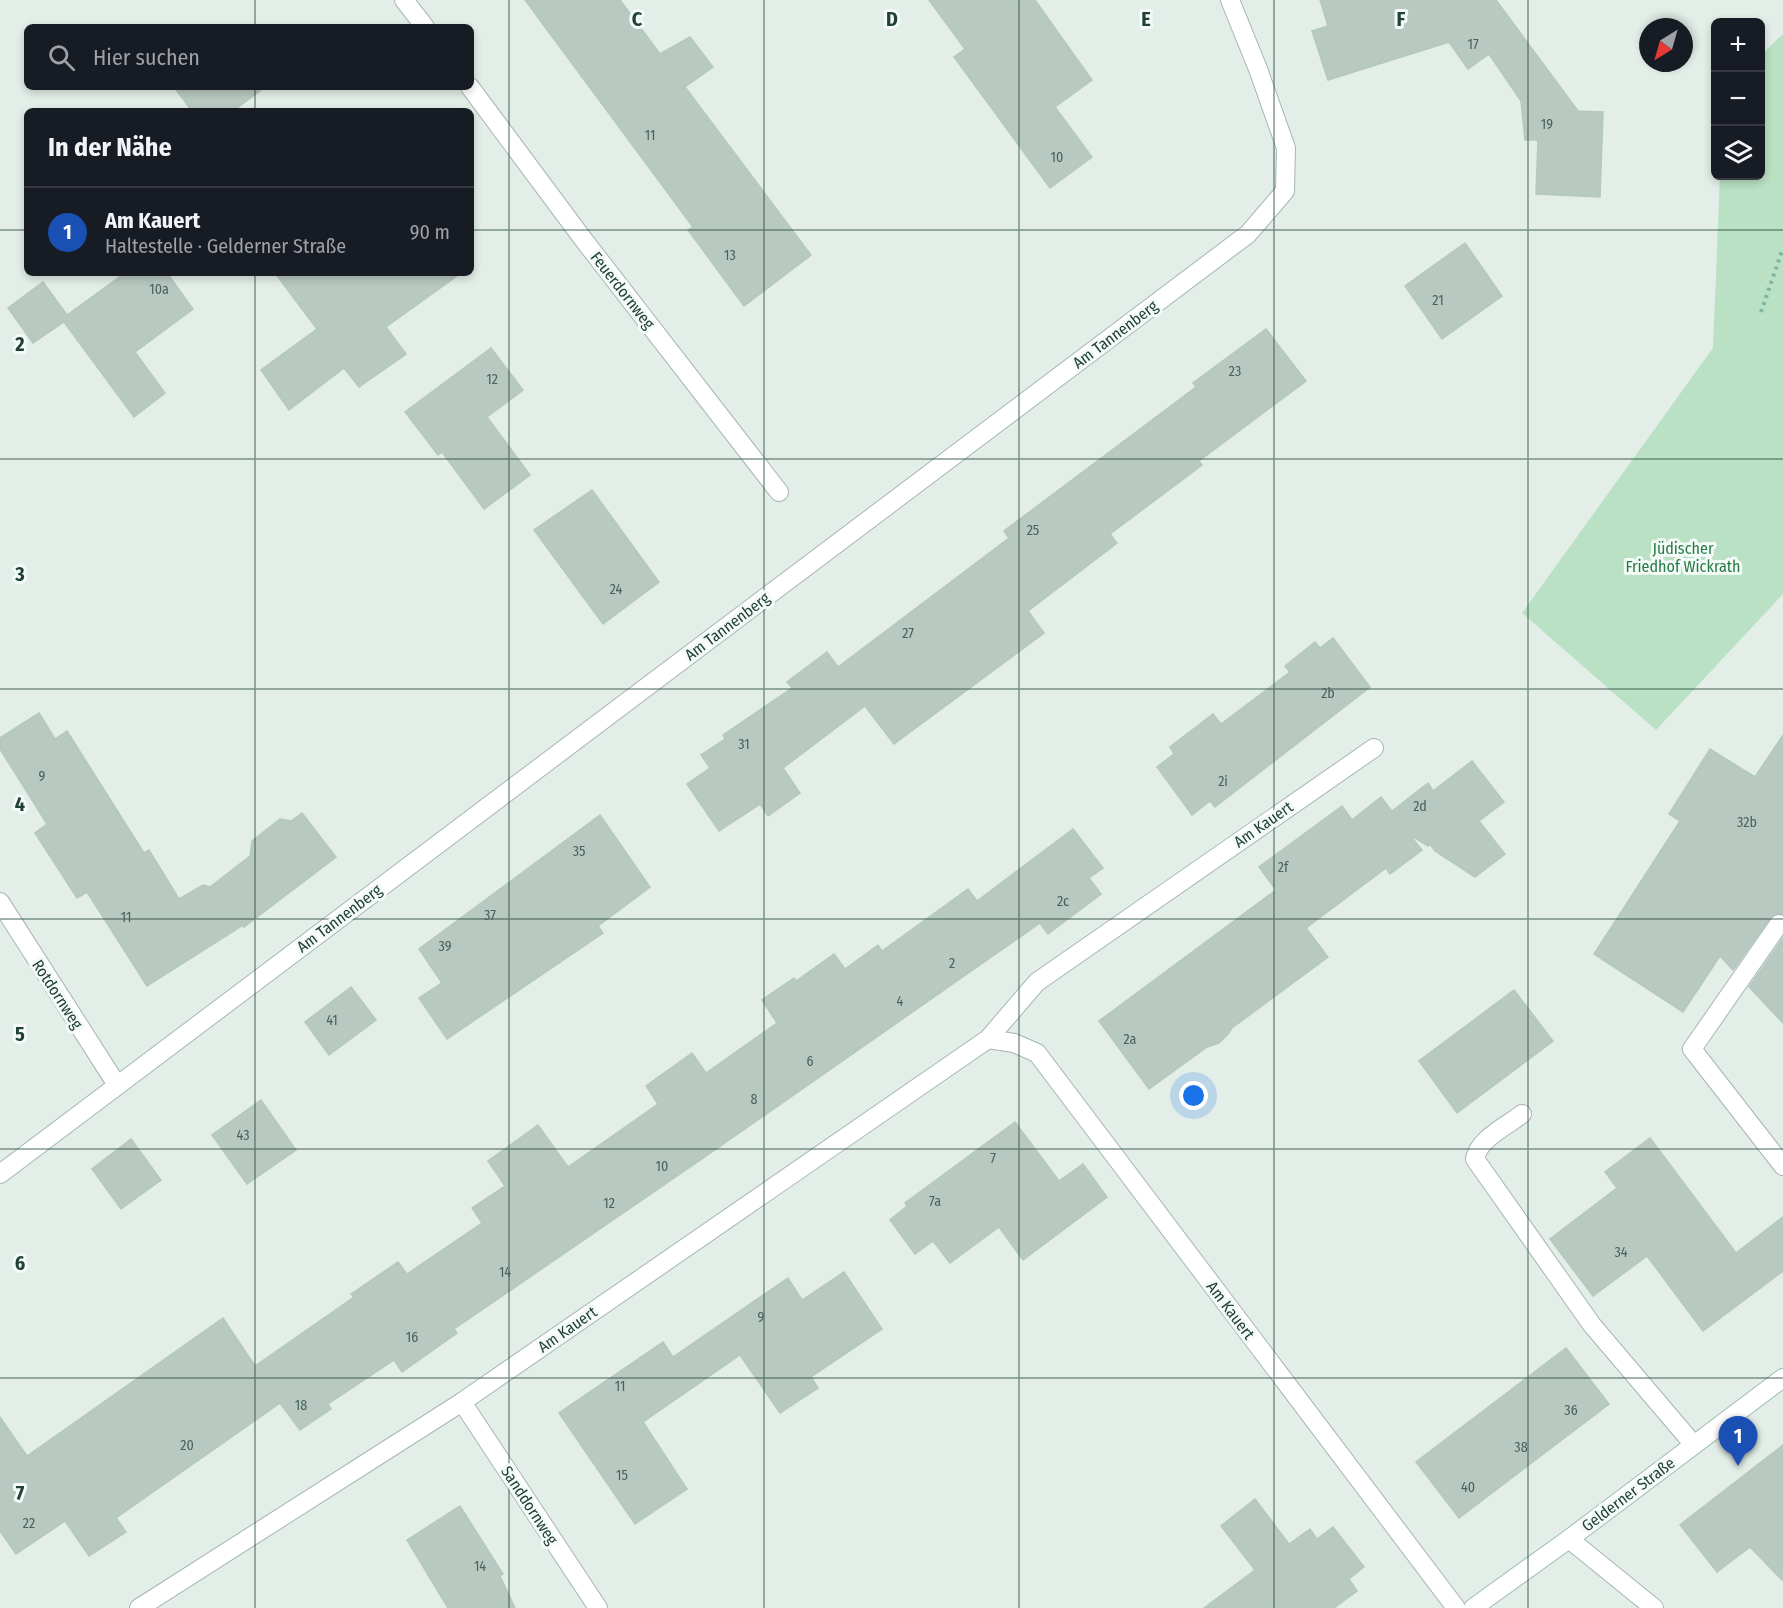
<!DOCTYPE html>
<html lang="de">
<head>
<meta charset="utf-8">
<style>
	body { margin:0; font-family:"Fira Sans Condensed",sans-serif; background:#242831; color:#f1f3f6 }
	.controls { position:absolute; right:18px; top:18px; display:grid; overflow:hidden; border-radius:9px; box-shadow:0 3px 9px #0003 }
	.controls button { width:54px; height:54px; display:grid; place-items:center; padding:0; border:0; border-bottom:2px solid #363941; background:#171b24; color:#f1f3f6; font:30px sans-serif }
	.compass { position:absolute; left:1639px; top:18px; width:54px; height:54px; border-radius:50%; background:#171b24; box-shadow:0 3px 9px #0003; rotate:217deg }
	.you { position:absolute; left:1194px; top:1096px; width:21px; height:21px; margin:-15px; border:4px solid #fff; border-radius:50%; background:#1a73e8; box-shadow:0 0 0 9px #1a73e833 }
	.badge { display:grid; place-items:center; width:39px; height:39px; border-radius:50%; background:#fd7551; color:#fff; font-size:20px; font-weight:700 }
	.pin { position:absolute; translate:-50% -50px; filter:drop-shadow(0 2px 3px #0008) }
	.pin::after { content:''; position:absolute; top:32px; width:21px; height:18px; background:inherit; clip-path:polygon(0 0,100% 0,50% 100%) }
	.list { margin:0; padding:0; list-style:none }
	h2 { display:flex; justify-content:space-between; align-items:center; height:78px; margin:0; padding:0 24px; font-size:26px }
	h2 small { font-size:20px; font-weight:400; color:#9ea1a6 }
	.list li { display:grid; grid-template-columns:39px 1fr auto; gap:18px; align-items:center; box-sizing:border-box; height:90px; padding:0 24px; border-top:2px solid #363941 }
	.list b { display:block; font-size:22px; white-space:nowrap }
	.list p { margin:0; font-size:20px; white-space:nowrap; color:#9ea1a6 }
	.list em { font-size:20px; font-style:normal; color:#9ea1a6 }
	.icon { flex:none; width:33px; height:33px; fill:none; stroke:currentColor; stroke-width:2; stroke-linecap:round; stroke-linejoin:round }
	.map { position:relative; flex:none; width:1783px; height:1608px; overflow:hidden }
	.search { position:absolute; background:#171b24; box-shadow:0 3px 9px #0003; left:24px; top:24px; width:450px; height:66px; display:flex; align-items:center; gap:15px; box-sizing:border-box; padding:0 21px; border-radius:9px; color:#9ea1a6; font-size:22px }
	.panel { position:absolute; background:#171b24; box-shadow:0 3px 9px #0003; left:24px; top:108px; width:450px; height:168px; border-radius:9px }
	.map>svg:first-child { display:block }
</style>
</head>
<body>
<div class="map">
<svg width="1783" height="1608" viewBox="0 0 1783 1608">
	<rect width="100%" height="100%" fill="#e3eee8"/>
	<polygon fill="#bae1c3" points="1783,34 1783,594 1656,730 1522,613 1713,348 1720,176 1760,176 1761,55"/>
	<g fill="#b8c9c1" stroke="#b4c8bf" stroke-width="1.5">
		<polygon points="525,0 620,0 660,54 690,37 713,67 685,87 811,255 744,306 688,230 693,227"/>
		<polygon points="929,0 1035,0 1092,80 1055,107 1092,157 1050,188 954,57 965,49"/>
		<polygon points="1320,0 1496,0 1578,111 1603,112 1600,197 1536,194 1538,140 1525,140 1521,101 1489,54 1468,69 1449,42 1328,80 1312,31 1328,26"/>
		<polygon points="174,87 259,87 261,90 233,111 192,111"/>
		<polygon points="1465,243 1502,296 1442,339 1405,286"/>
		<polygon points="125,273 167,273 193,309 135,352 165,393 134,417 64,322 33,343 8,308 43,282 67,315"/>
		<polygon points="275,273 461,273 386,327 406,354 359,387 344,368 289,410 261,370 317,329"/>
		<polygon points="1266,329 1306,381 1199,461 1202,465 1110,534 1117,543 1028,611 1044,633 894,744 865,706 783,768 800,793 768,816 760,804 719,831 687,784 710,768 701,755 725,739 723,735 792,688 787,682 827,652 838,667 1009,538 1004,531 1196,387 1193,383"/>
		<polygon points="491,348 523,390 487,417 530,475 484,509 442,452 438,455 405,412"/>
		<polygon points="592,490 659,582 603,624 534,530"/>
		<polygon points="1333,638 1370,687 1215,807 1210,801 1192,815 1157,767 1174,754 1170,747 1213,714 1221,724 1290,672 1285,666 1315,642 1320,648"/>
		<polygon points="39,713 55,739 67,731 144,853 149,850 179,899 203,885 210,887 250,856 252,841 280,819 291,821 302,813 336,857 244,927 243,925 147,986 87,892 77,898 35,833 47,824 0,749 0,738"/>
		<polygon points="1783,735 1783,914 1775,914 1770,918 1733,970 1720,956 1683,1012 1594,954 1680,821 1669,814 1710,749 1755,777"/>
		<polygon points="1472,761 1504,802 1479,821 1505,854 1475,877 1435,851 1430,844 1428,846 1409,834 1422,850 1390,874 1386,868 1306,928 1328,957 1232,1028 1228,1034 1219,1043 1207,1047 1149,1089 1099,1021 1276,890 1259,867 1342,806 1352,820 1381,797 1392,811 1428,783 1433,791"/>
		<polygon points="600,815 650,887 598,926 603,933 447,1039 419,998 442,983 419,949"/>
		<polygon points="1073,829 1103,868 1089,878 1101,894 1048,934 1040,923 699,1161 454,1329 457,1333 402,1372 394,1360 328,1404 331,1409 300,1430 280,1403 116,1518 126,1532 89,1556 65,1521 16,1554 0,1531 0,1417 27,1456 223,1318 255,1366 354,1297 351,1294 398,1262 407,1274 482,1223 472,1208 505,1186 488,1161 538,1125 568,1167 658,1104 646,1086 692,1053 706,1073 777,1023 762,1000 794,978 796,981 834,954 845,969 878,945 882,951 968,889 977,901"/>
		<polygon points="1783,938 1783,1023 1749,987"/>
		<polygon points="351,987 376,1020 329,1055 305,1022"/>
		<polygon points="1514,990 1553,1041 1457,1113 1419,1061"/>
		<polygon points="261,1100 296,1150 247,1184 212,1135"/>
		<polygon points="1015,1122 1059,1181 1083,1164 1107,1197 1023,1260 999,1227 950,1263 933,1241 915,1254 890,1220 907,1206 905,1203"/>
		<polygon points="1650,1138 1736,1253 1783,1217 1783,1271 1703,1331 1647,1256 1593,1296 1550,1239 1617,1188 1605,1172"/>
		<polygon points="131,1139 161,1180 121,1209 92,1169"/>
		<polygon points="844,1272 882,1329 811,1377 818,1388 780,1413 740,1355 643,1422 687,1489 635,1524 559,1413 663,1342 673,1357 788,1278 802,1300"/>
		<polygon points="1566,1348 1609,1404 1459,1518 1416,1462"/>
		<polygon points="1783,1445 1783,1581 1750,1547 1717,1572 1680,1525"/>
		<polygon points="1255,1499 1289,1544 1310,1529 1317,1539 1333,1527 1364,1567 1349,1579 1357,1591 1334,1608 1204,1608 1255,1570 1221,1526"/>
		<polygon points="460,1506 503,1574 500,1576 515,1608 448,1608 407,1540"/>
	</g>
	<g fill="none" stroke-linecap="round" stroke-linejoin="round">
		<defs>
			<g id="lane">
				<polyline points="1779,924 1692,1049 1783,1166"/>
				<polyline points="988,1039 1037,982 1374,748"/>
				<path d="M1522 1114C1507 1126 1478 1139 1475 1159L1592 1325 1694 1445"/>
			</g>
			<g id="street">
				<polyline points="404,0 425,27"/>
				<polyline points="470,87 583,239 779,492"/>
				<polyline points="0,902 117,1085"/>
				<polyline points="0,1174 1248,234 1285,191 1286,148 1258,69 1230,0"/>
				<polyline points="462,1402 598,1608"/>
				<polyline points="1569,1539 1654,1608"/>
				<polyline points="139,1608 462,1402 988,1039 1014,1043 1037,1053 1456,1608"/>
			</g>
			<polyline id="secondary" points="1473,1608 1569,1539 1783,1378"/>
		</defs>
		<use href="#lane" stroke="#a5b7af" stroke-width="20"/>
		<use href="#street" stroke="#a5b7af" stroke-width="20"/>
		<use href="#secondary" stroke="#a0bbb0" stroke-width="20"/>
		<polyline stroke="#80b4a2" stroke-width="4" stroke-dasharray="3 4.5" stroke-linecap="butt" points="1761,312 1783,248"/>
		<use href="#lane" stroke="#fff" stroke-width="18"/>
		<use href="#street" stroke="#fff" stroke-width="18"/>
		<use href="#secondary" stroke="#fff" stroke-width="18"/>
	</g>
	<path fill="none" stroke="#214137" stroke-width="1.5" stroke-opacity="0.55" d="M255 0V27M509 0V1608M764 0V1608M1019 0V1608M1274 0V1608M1528 0V1608M255 87V111M0 230H27M471 230H1783M255 273V1608M0 459H1783M0 689H1783M0 919H1783M0 1149H1783M0 1378H1783"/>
	<g text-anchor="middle" stroke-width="6" stroke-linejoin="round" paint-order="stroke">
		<g font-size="14" fill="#47635a">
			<text x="1473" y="49">17</text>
			<text x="1547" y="129">19</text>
			<text x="650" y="140">11</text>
			<text x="1057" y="162">10</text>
			<text x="730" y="260">13</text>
			<text x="159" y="294">10a</text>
			<text x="1438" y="305">21</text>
			<text x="1235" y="376">23</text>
			<text x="492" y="384">12</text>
			<text x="1033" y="535">25</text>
			<text x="616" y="594">24</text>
			<text x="908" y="638">27</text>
			<text x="1328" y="698">2b</text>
			<text x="744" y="749">31</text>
			<text x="42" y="781">9</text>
			<text x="1223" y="786">2i</text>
			<text x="1420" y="811">2d</text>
			<text x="1747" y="827">32b</text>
			<text x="579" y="856">35</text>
			<text x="1283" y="872">2f</text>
			<text x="1063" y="906">2c</text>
			<text x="490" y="920">37</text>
			<text x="126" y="922">11</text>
			<text x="445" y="951">39</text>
			<text x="952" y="968">2</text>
			<text x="900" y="1006">4</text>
			<text x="332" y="1025">41</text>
			<text x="1130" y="1044">2a</text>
			<text x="810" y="1066">6</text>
			<text x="754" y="1104">8</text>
			<text x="243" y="1140">43</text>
			<text x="993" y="1163">7</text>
			<text x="662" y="1171">10</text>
			<text x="935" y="1206">7a</text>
			<text x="609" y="1208">12</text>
			<text x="1621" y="1257">34</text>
			<text x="505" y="1277">14</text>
			<text x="761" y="1322">9</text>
			<text x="412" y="1342">16</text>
			<text x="620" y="1391">11</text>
			<text x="301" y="1410">18</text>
			<text x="1571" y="1415">36</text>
			<text x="187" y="1450">20</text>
			<text x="1521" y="1452">38</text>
			<text x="622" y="1480">15</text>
			<text x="1468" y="1492">40</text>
			<text x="29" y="1528">22</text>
			<text x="480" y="1571">14</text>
		</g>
		<g font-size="16" fill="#214137" stroke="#f4faf7">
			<text transform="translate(623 290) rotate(52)" y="6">Feuerdornweg</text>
			<text transform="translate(1115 334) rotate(-37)" y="6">Am Tannenberg</text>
			<text transform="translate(727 626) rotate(-37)" y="6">Am Tannenberg</text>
			<text transform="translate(1263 824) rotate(-35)" y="6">Am Kauert</text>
			<text transform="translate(339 918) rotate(-37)" y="6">Am Tannenberg</text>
			<text transform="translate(58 994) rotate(57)" y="6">Rotdornweg</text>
			<text transform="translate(1231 1310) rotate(53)" y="6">Am Kauert</text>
			<text transform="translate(567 1329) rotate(-35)" y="6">Am Kauert</text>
			<text transform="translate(1628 1494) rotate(-37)" y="6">Gelderner Straße</text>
			<text transform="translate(530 1505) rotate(57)" y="6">Sanddornweg</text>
		</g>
		<g font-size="16" fill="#277b44" stroke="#f4faf7">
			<text x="1683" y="554">Jüdischer<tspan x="1683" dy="18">Friedhof Wickrath</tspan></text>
		</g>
	</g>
	<g font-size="20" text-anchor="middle" font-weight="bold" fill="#214137" stroke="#f4faf7" stroke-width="6" stroke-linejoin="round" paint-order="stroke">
		<text x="637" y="26">C</text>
		<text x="892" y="26">D</text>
		<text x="1146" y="26">E</text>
		<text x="1401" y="26">F</text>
		<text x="20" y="351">2</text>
		<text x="20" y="581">3</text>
		<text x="20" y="811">4</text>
		<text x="20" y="1041">5</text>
		<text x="20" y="1270">6</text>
		<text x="20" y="1500">7</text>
	</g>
</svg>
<div class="controls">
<button>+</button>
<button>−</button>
<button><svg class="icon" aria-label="layers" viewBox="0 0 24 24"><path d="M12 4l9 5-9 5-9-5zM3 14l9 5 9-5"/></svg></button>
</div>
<svg class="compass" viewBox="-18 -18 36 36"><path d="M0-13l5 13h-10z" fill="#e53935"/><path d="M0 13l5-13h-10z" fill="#9ea1a6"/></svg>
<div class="you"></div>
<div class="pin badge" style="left:1738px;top:1466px;background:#1a4fb4">1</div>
<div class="search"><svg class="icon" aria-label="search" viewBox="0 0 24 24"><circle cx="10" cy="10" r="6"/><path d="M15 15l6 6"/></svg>Hier suchen</div>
<section class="panel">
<h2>In der Nähe<small></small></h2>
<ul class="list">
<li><span class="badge" style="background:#1a4fb4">1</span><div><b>Am Kauert</b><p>Haltestelle · Gelderner Straße</p></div><em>90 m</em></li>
</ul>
</section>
</div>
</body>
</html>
